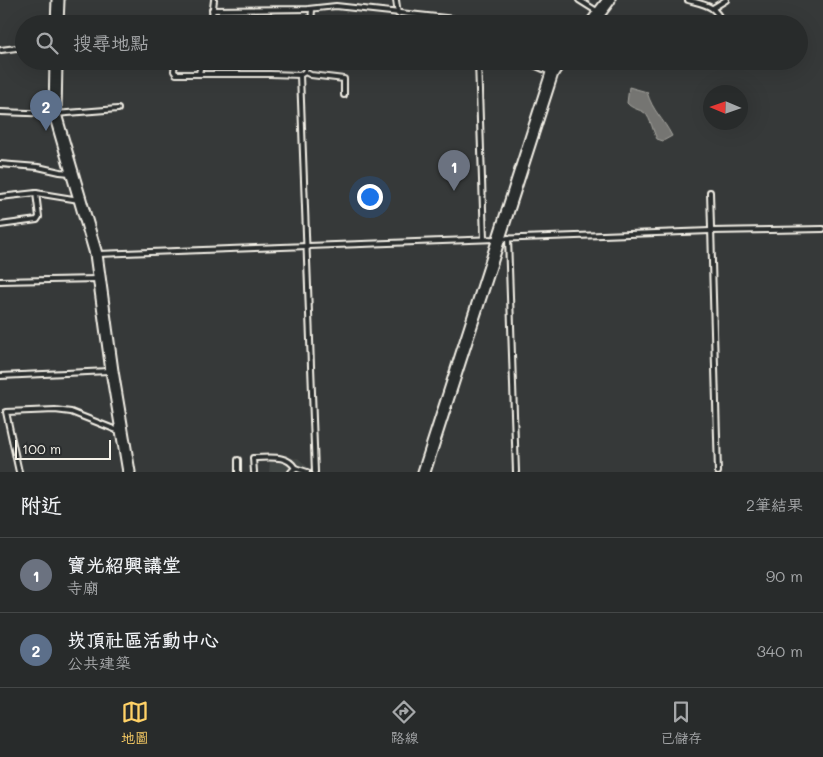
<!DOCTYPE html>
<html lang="zh-TW">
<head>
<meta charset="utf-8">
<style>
	body { margin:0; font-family:Mali,"LXGW WenKai TC",sans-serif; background:#303333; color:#f1f3f6 }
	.compass { position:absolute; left:703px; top:85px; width:45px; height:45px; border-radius:50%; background:#282b2b; box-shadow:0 5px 20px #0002; rotate:272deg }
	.scale { position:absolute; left:15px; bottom:12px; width:96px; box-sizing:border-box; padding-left:5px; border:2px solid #f4f1e8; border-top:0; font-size:14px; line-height:18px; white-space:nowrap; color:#f4f1e8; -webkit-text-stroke:4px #2a2d2e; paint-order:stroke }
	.you { position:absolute; left:369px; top:196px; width:18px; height:18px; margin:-12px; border:4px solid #fff; border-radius:50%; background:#1a73e8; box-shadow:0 0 0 8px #1a73e833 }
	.badge { display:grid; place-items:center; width:32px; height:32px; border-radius:50%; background:#ffd166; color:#fff; font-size:16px; font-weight:700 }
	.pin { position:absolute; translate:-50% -41px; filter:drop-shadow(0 1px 2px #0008) }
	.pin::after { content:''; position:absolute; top:26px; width:18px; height:15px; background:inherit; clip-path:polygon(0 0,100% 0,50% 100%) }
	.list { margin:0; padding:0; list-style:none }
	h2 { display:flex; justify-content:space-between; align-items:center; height:65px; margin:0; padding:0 20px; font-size:21px }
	h2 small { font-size:16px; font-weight:400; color:#a5a7a9 }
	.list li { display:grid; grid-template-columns:32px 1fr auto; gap:15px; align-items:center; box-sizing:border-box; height:75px; padding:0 20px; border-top:1px solid #444747 }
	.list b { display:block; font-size:19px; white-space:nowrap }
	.list p { margin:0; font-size:16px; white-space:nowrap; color:#a5a7a9 }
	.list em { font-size:16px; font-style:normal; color:#a5a7a9 }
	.icon { flex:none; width:28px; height:28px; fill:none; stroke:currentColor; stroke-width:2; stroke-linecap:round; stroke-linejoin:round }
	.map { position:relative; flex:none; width:823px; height:472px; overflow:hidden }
	.search { position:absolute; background:#282b2b; box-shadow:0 5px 20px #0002; left:15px; right:15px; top:15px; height:55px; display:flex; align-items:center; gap:12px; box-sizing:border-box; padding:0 18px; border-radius:28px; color:#a5a7a9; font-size:19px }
	.sheet { height:215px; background:#282b2b }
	nav { display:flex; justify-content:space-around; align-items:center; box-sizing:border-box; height:70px; border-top:1px solid #444747; background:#282b2b; font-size:14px; color:#a5a7a9 }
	nav a { display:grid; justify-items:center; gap:2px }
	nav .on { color:#ffd166 }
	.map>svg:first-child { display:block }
</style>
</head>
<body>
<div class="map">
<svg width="823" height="472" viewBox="0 0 823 472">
	<rect width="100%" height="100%" fill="#363939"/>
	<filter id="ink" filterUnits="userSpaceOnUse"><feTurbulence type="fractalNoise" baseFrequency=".02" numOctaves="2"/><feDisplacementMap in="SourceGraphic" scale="10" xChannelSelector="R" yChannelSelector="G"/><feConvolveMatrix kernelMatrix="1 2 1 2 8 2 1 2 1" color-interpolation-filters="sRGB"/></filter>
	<g filter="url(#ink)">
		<polygon fill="#434645" points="298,458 313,472 269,472 270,460"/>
		<path fill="#757572" stroke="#a8a7a1" d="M629 87 647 92C653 112 663 118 672 136L663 141 657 139C653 132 651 119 645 113 639 109 632 109 627 103Z"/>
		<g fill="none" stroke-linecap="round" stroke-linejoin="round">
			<defs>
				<g id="lane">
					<polyline points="396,0 398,14"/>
					<polyline points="579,0 598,12"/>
					<path d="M688 0C706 5 715 5 723 24"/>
					<polyline points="713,8 726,0"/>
					<polyline points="212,10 308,9 336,6 464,20 468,24"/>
					<polyline points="211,24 214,0"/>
					<polyline points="311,24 312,9"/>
					<polyline points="1,50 24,47"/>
					<polyline points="175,61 174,71 176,74 270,74 300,75 305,72 307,61"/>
					<polyline points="478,61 484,239"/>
					<polyline points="525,61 550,72"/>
					<polyline points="305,72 311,75 344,79 344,95"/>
					<polyline points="199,73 202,61"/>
					<polyline points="300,75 315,472"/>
					<polyline points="0,112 55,114 118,109"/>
					<polyline points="0,164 38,167 60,172 70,173"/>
					<polyline points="710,192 718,472"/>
					<polyline points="0,197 36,193 79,200"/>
					<polyline points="0,225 37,220 39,217 36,193"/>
					<polyline points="508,238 516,472"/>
					<polyline points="98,254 710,231 823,229"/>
					<polyline points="0,281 98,279"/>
					<polyline points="0,376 109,371"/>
					<polyline points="238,460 238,472"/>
					<polyline points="19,472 6,412 55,410 71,412 119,431"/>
					<path d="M254 472 253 458C269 458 287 454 295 468"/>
					<polyline points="291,472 295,468 307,472"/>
				</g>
				<g id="secondary">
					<polyline points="57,24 58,0"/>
					<polyline points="591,24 609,0"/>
					<polyline points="56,61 55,114 96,254 112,371 129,472"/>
					<polyline points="424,472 552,73 560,61"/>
				</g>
			</defs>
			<use href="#lane" stroke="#f4f1e8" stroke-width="8"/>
			<use href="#secondary" stroke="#f4f1e8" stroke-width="15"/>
			<use href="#lane" stroke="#2a2d2e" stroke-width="4"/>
			<use href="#secondary" stroke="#2a2d2e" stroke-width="11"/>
		</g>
	</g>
</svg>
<svg class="compass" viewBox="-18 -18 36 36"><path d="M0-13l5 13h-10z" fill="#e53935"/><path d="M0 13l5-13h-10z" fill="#a5a7a9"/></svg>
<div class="scale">100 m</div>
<div class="you"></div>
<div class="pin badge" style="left:454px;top:191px;background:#6b7280">1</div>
<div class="pin badge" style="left:46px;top:131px;background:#5c6f8a">2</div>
<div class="search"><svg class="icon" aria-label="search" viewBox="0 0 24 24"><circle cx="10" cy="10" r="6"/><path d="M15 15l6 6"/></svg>搜尋地點</div>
</div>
<section class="sheet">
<h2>附近<small>2筆結果</small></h2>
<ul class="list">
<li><span class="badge" style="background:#6b7280">1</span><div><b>寶光紹興講堂</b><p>寺廟</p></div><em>90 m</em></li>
<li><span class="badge" style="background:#5c6f8a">2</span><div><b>崁頂社區活動中心</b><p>公共建築</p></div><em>340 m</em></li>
</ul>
</section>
<nav>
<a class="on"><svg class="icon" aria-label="map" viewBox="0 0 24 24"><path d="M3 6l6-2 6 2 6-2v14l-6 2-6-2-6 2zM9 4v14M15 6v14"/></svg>地圖</a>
<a><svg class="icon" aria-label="directions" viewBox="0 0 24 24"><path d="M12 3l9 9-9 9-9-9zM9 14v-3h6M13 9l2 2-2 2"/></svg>路線</a>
<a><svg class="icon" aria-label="saved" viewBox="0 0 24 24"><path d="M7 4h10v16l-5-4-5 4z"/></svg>已儲存</a>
</nav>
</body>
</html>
